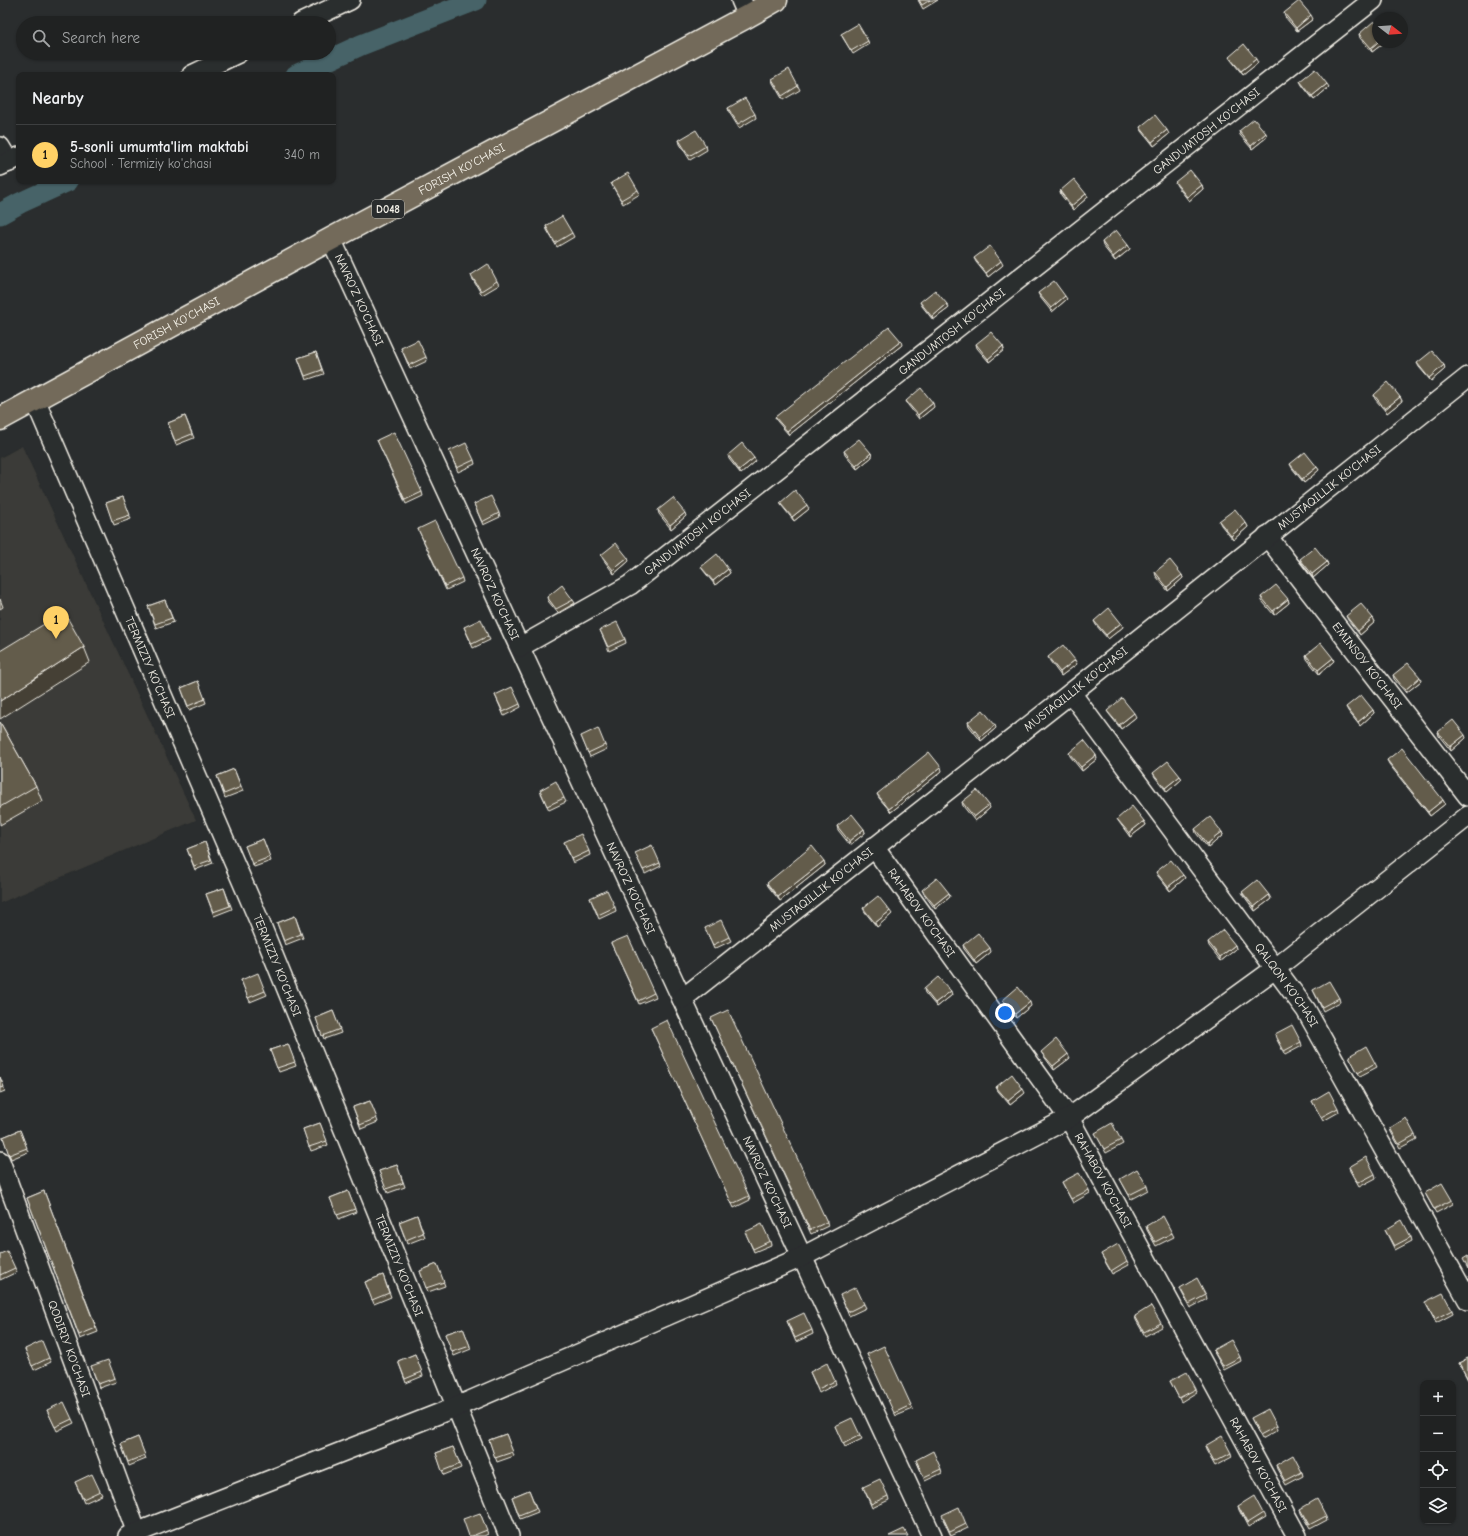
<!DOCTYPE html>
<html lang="en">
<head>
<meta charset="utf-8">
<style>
	body { margin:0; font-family:"Comic Neue",sans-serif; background:#2d2f2f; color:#f1f3f6 }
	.controls { position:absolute; right:12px; bottom:12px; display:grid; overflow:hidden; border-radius:8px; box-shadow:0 1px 3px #0004 }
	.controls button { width:36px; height:36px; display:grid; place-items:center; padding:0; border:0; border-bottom:1px solid #3d3f40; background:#202222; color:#f1f3f6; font:20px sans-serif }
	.compass { position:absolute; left:1372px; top:12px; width:36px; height:36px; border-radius:50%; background:#202222; box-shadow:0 1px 3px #0004; rotate:107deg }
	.you { position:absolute; left:1005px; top:1013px; width:14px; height:14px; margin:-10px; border:3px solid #fff; border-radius:50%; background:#1a73e8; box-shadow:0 0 0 6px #1a73e833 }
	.badge { display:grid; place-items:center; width:26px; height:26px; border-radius:50%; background:#ffd166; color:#111; font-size:13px; font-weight:700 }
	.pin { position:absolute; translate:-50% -33px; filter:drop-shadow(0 1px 2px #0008) }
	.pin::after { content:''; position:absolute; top:21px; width:14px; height:12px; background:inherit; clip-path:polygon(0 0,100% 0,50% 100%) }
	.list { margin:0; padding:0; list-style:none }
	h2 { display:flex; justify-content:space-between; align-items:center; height:52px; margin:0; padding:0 16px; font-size:17px }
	h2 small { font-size:13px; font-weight:400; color:#a2a4a5 }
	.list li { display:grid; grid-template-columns:26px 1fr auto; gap:12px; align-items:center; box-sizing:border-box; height:60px; padding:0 16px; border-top:1px solid #3d3f40 }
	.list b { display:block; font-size:15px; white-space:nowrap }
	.list p { margin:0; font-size:13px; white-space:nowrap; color:#a2a4a5 }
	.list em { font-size:13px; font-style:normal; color:#a2a4a5 }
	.icon { flex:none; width:22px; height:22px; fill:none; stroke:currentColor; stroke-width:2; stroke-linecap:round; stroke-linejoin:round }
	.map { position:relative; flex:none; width:1468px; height:1536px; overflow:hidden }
	.search { position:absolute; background:#202222; box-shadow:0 1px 3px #0004; left:16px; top:16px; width:320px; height:44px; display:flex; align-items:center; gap:10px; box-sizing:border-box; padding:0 14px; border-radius:22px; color:#a2a4a5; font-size:15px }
	.panel { position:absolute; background:#202222; box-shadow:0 1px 3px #0004; left:16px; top:72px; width:320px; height:112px; border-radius:8px }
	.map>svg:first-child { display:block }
</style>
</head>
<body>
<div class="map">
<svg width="1468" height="1536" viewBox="0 0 1468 1536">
	<rect width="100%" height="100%" fill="#2a2d2e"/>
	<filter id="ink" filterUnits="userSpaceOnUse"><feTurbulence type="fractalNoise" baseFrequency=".025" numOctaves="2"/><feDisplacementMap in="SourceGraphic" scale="8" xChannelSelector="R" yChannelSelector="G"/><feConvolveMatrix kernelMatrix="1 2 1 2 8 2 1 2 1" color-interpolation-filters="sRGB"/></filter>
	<g filter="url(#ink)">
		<polygon fill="#3b3b37" points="22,446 196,820 0,903 0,458"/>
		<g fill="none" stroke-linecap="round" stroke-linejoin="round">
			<g stroke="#466468" stroke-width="21">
				<polyline points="296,75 361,45 476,0"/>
				<polyline points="0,214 20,203 68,181"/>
			</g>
			<defs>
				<g id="street">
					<polyline points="741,0 748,16"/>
					<polyline points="301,23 350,0"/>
					<polyline points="192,75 238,53"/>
					<polyline points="0,147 9,162"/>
					<polyline points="0,166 19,157"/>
					<path id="s1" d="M331 239 682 999 932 1536"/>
					<path id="s2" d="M35 400 258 918 509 1536"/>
					<path id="s3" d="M1267 536 1468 796"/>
					<path id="s4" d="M520 647 630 585 1373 0"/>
					<path id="s5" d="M1071 693 1306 1010 1468 1300"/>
					<path id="s6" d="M874 847 1069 1118 1297 1536"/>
					<path id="s7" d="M682 999 1071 693 1468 377"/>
					<path id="s8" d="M0 1161 138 1536"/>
					<polyline points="128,1536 456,1407 802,1257 1069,1118 1276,968 1468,816"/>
				</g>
				<g id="primary">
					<path id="s9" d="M0 419 331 239 748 16 776 0"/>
				</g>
			</defs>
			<use href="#street" stroke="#f4f1e8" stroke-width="22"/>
			<use href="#primary" stroke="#f4f1e8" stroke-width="25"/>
			<use href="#street" stroke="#2a2d2e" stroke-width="19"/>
			<use href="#primary" stroke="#736b5a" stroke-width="22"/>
		</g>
		<g fill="#554f41" stroke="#f4f1e8">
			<polygon points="918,0 938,0 923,9"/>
			<polygon points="1284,13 1313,19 1297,31 1285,17"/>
			<polygon points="841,34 868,41 869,44 853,54 843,38"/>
			<polygon points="1359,34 1378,42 1385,42 1372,52 1360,38"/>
			<polygon points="1229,57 1258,63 1243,75 1231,60"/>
			<polygon points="772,79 798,86 800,90 783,100 773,83"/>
			<polygon points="1300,81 1329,87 1314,100 1302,85"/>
			<polygon points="728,108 755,114 756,118 739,128 729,112"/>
			<polygon points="1140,127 1169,134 1154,146 1142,131"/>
			<polygon points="1239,131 1267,137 1252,149 1240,135"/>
			<polygon points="679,140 706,146 707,150 690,160 680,144"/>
			<polygon points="1175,182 1202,185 1203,189 1189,201 1177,186"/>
			<polygon points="611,183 638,190 640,194 623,204 613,187"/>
			<polygon points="1060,191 1086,194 1088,197 1073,210 1061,195"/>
			<polygon points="546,226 572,233 574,237 557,247 547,230"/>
			<polygon points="1102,242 1128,245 1130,249 1115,261 1103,246"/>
			<polygon points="974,258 1003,265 988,277 976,262"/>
			<polygon points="471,275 497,281 499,285 482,295 472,278"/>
			<polygon points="1038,293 1067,299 1052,312 1040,297"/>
			<polygon points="920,302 949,308 933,320 922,306"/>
			<polygon points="976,344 1003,346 1004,350 989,362 977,348"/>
			<polygon points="902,345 789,435 777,421 775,417"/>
			<polygon points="401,348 426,357 427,361 410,369"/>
			<polygon points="316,352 324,374 306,380 298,358"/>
			<polygon points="1417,363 1444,365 1445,369 1431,381 1419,367"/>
			<polygon points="1374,395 1400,397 1402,401 1387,413 1375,399"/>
			<polygon points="906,401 934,407 919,419 908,405"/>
			<polygon points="185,416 194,438 176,445 168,423"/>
			<polygon points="377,440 422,492 423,496 406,504"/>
			<polygon points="449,451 474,460 475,464 458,472"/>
			<polygon points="844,451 871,453 872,457 857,469 845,455"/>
			<polygon points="728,455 756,461 741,474 729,459"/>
			<polygon points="1290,464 1317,467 1319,470 1304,483 1292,468"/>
			<polygon points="123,497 131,519 114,525 106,503"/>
			<polygon points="780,503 809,509 794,521 782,506"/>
			<polygon points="474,504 499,513 500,517 483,525"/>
			<polygon points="658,510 686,516 671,529 659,514"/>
			<polygon points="1219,521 1246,523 1248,527 1233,540 1221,525"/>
			<polygon points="418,529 462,578 463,582 446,590"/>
			<polygon points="601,555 629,561 614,574 603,559"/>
			<polygon points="1300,559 1327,562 1328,565 1313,578 1302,563"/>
			<polygon points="701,567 728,569 730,573 715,585 703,570"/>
			<polygon points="1155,572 1182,575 1183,578 1168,591 1156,576"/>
			<polygon points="547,597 573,600 575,603 558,613 548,601"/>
			<polygon points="1261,597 1288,599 1289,603 1274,615 1262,601"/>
			<polygon points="165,600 174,622 156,628 148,606"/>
			<polygon points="1346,616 1373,618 1375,622 1360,635 1348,620"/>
			<polygon points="1094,621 1121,623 1123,627 1108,639 1096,625"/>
			<polygon points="464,627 488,636 490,640 473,648"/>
			<polygon points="600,630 625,639 626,643 609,651"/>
			<polygon points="1306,655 1334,661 1319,674 1307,659"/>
			<polygon points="1048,657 1077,664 1061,676 1050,661"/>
			<polygon points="1393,675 1421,681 1406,693 1394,679"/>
			<polygon points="198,681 206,703 189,710 181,688"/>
			<polygon points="495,695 520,704 521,707 504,716"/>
			<polygon points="1346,707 1373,710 1374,713 1360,726 1348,711"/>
			<polygon points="1107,711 1136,717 1121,729 1109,714"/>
			<polygon points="0,722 36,786 42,801 0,825"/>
			<polygon points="968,722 996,728 981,741 969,726"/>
			<polygon points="1438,732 1466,738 1451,751 1439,736"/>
			<polygon points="581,736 605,745 607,749 590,757"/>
			<polygon points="1069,753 1097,759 1082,771 1070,756"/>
			<polygon points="1387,760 1443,800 1445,804 1430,816 1389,764"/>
			<polygon points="234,769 243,791 225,798 217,776"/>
			<polygon points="942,771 891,812 879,798 877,794"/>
			<polygon points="1153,773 1180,776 1182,779 1167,792 1155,777"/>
			<polygon points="541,793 564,798 566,802 549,810"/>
			<polygon points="962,802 990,808 975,821 963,806"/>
			<polygon points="1117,819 1144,821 1146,825 1130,837 1119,822"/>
			<polygon points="837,826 864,829 865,833 850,845 838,830"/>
			<polygon points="1195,829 1222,832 1223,835 1208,848 1196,833"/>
			<polygon points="263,839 271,861 254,867 245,846"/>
			<polygon points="205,842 213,863 195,870 187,849"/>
			<polygon points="564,842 589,851 590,855 573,863"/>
			<polygon points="635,853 660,863 661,866 645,874"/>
			<polygon points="824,861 825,865 780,901 768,886 767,883"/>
			<polygon points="1156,872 1183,875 1185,878 1170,891 1158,876"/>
			<polygon points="224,888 232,909 214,916 206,894"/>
			<polygon points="922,890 950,897 935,909 924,894"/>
			<polygon points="1242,892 1271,899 1255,911 1244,896"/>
			<polygon points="590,898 615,907 616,911 599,919"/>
			<polygon points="863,908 892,914 877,927 865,912"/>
			<polygon points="295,916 303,938 285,945 277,923"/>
			<polygon points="705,928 729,937 731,941 714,949"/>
			<polygon points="1208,942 1235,945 1236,949 1221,961 1209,946"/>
			<polygon points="611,943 654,993 656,997 639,1004"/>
			<polygon points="963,945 991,952 976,964 964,949"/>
			<polygon points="241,980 265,991 267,995 250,1002"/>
			<polygon points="924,989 952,995 937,1007 925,993"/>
			<polygon points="1313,990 1339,998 1340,1002 1323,1011"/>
			<polygon points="1003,1000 1031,1006 1016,1018 1005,1004"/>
			<polygon points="333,1011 341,1033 324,1039 316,1018"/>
			<polygon points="711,1018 827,1222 828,1226 811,1234"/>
			<polygon points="651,1028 749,1196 750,1200 734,1208"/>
			<polygon points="1275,1034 1301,1042 1302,1046 1285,1055 1276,1038"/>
			<polygon points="288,1044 296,1066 279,1072 270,1050"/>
			<polygon points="1041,1052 1070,1058 1054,1070 1043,1055"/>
			<polygon points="1349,1056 1375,1063 1377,1067 1360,1076 1351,1060"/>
			<polygon points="0,1077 5,1091 0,1093"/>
			<polygon points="996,1087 1025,1093 1010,1105 998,1091"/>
			<polygon points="370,1101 378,1122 361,1129 353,1107"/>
			<polygon points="1312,1101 1338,1108 1339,1112 1323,1121"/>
			<polygon points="320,1123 328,1145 311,1151 303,1129"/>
			<polygon points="1390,1128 1415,1135 1417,1139 1400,1148 1391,1132"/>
			<polygon points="20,1130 28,1152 11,1159 3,1137"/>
			<polygon points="1095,1133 1121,1140 1123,1144 1106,1153 1097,1136"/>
			<polygon points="397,1165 405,1187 388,1193 379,1171"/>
			<polygon points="1349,1167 1375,1174 1376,1178 1359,1187 1350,1171"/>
			<polygon points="1120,1179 1147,1186 1148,1190 1131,1199"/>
			<polygon points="1062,1182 1089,1190 1090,1193 1073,1203 1064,1186"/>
			<polygon points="44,1191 98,1332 80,1339 27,1198"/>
			<polygon points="348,1191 356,1212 339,1219 330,1198"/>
			<polygon points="1425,1193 1452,1200 1453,1204 1436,1213 1427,1197"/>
			<polygon points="417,1215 425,1237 407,1244 399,1222"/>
			<polygon points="1146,1226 1172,1233 1174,1237 1156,1246 1147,1230"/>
			<polygon points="1385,1230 1411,1237 1412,1241 1395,1250"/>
			<polygon points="747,1236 770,1241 771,1245 754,1252"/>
			<polygon points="0,1254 15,1268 17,1272 0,1280"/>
			<polygon points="1101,1254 1127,1261 1129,1265 1112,1274 1103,1258"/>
			<polygon points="437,1264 445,1286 428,1292 420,1271"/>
			<polygon points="383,1275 391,1297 374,1304 365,1282"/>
			<polygon points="1180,1288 1206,1295 1207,1299 1190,1308 1181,1291"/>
			<polygon points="840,1295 864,1304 866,1308 849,1316"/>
			<polygon points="1425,1302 1452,1310 1453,1314 1436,1323 1427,1306"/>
			<polygon points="1135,1316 1161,1323 1162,1327 1145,1336 1136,1320"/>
			<polygon points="787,1321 812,1330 813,1334 796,1342"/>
			<polygon points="463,1328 471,1349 454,1356 445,1334"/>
			<polygon points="25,1349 49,1358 51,1362 34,1370"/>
			<polygon points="1213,1350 1240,1357 1241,1361 1224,1370 1215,1354"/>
			<polygon points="415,1354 423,1376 406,1383 398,1361"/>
			<polygon points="867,1354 911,1405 913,1409 896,1416"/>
			<polygon points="1468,1358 1468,1380 1459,1363"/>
			<polygon points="91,1366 115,1378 116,1382 99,1388"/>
			<polygon points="810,1372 835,1381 836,1384 819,1393"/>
			<polygon points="1170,1381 1196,1389 1197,1392 1181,1402"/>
			<polygon points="47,1410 72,1419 74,1423 57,1431"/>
			<polygon points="1251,1418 1277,1426 1278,1430 1262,1439 1253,1422"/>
			<polygon points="835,1426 860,1435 862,1439 845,1447"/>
			<polygon points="506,1434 514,1456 497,1462 489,1440"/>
			<polygon points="138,1437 146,1459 129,1466 121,1444"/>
			<polygon points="1205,1446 1231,1453 1232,1457 1215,1466 1206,1450"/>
			<polygon points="453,1447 461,1468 444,1475 436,1453"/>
			<polygon points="916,1460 941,1469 942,1473 925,1481"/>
			<polygon points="1276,1465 1302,1472 1303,1476 1286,1485 1277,1469"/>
			<polygon points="75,1482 100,1491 102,1495 84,1503"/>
			<polygon points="863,1487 888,1496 889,1500 872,1508"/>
			<polygon points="529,1490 538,1512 520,1519 512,1497"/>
			<polygon points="1238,1506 1263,1513 1265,1517 1248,1527 1239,1510"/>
			<polygon points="1300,1509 1326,1516 1327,1520 1310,1529 1301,1513"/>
			<polygon points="480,1513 488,1534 484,1536 469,1536"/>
			<polygon points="943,1519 966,1524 968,1528 951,1536"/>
		</g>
		<g fill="#454035" stroke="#f4f1e8">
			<polygon points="1311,15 1313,19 1297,31 1296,28"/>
			<polygon points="1378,42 1385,42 1372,52 1371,48"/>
			<polygon points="1256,59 1258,63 1243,75 1241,71"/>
			<polygon points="1327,84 1329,87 1314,100 1312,96"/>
			<polygon points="1167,130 1169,134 1154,146 1152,142"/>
			<polygon points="1266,133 1267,137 1252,149 1251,146"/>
			<polygon points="1202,185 1203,189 1189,201 1187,197"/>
			<polygon points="1086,194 1088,197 1073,210 1071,206"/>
			<polygon points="1128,245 1130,249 1115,261 1113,257"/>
			<polygon points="1001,261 1003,265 988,277 986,273"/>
			<polygon points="1065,296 1067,299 1052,312 1051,308"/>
			<polygon points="947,304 949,308 933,320 932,317"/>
			<polygon points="901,341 902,345 789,435 787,431"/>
			<polygon points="1003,346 1004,350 989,362 988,359"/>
			<polygon points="1444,365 1445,369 1431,381 1429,378"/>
			<polygon points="1400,397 1402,401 1387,413 1385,409"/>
			<polygon points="933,403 934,407 919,419 918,415"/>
			<polygon points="871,453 872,457 857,469 856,466"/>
			<polygon points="754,458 756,461 741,474 739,470"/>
			<polygon points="1317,467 1319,470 1304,483 1302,479"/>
			<polygon points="807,505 809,509 794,521 792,517"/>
			<polygon points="685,513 686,516 671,529 670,525"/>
			<polygon points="1246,523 1248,527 1233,540 1231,536"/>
			<polygon points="628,558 629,561 614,574 613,570"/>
			<polygon points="1327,562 1328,565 1313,578 1312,574"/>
			<polygon points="728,569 730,573 715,585 713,581"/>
			<polygon points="1182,575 1183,578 1168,591 1167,587"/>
			<polygon points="0,599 3,607 0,609"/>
			<polygon points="1288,599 1289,603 1274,615 1273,611"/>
			<polygon points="1373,618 1375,622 1360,635 1358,631"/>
			<polygon points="1121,623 1123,627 1108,639 1106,635"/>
			<polygon points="84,647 90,662 0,719 0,701"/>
			<polygon points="1333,658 1334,661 1319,674 1318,670"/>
			<polygon points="1075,660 1077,664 1061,676 1060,672"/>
			<polygon points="1420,677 1421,681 1406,693 1405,690"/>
			<polygon points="1373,710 1374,713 1360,726 1358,722"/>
			<polygon points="1134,713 1136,717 1121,729 1119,725"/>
			<polygon points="995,725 996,728 981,741 980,737"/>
			<polygon points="1465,735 1466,738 1451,751 1450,747"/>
			<polygon points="1096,755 1097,759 1082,771 1081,767"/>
			<polygon points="941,767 942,771 891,812 889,809"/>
			<polygon points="1180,776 1182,779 1167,792 1165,788"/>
			<polygon points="1443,800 1445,804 1430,816 1428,812"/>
			<polygon points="989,805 990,808 975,821 974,817"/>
			<polygon points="1144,821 1146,825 1130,837 1129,833"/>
			<polygon points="864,829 865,833 850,845 849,841"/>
			<polygon points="1222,832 1223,835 1208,848 1207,844"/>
			<polygon points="824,861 825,865 780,901 778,897"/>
			<polygon points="1183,875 1185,878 1170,891 1168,887"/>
			<polygon points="949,893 950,897 935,909 934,905"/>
			<polygon points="1269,895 1271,899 1255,911 1254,907"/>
			<polygon points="890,911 892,914 877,927 875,923"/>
			<polygon points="1235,945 1236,949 1221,961 1220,957"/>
			<polygon points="990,948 991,952 976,964 974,960"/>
			<polygon points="951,991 952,995 937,1007 935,1003"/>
			<polygon points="1030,1002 1031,1006 1016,1018 1015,1014"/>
			<polygon points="1068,1054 1070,1058 1054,1070 1053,1066"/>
			<polygon points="1023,1089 1025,1093 1010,1105 1008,1101"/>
		</g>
		<g fill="#635c4c" stroke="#f4f1e8">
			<polygon points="919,0 930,0 922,5"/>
			<polygon points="1299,1 1311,15 1296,28 1284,13"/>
			<polygon points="1374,21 1378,26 1378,42 1371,48 1359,34"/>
			<polygon points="858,24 868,41 851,51 841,34"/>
			<polygon points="1244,44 1256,59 1241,71 1229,57"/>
			<polygon points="789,69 798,86 782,96 772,79"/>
			<polygon points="1315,69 1327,84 1312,96 1300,81"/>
			<polygon points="745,98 755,114 738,124 728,108"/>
			<polygon points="1155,115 1167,130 1152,142 1140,127"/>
			<polygon points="1254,119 1266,133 1251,146 1239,131"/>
			<polygon points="696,130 706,146 689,156 679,140"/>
			<polygon points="1190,170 1202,185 1187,197 1175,182"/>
			<polygon points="628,173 638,190 621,200 611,183"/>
			<polygon points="1074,179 1086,194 1071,206 1060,191"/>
			<polygon points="562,216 572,233 555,243 546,226"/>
			<polygon points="1116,230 1128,245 1113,257 1102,242"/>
			<polygon points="990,246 1001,261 986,273 974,258"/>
			<polygon points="488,264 497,281 481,291 471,275"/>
			<polygon points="1054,281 1065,296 1051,308 1038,293"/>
			<polygon points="935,290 947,304 932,317 920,302"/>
			<polygon points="889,327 901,341 787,431 775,417"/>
			<polygon points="991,332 1003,346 988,359 976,344"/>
			<polygon points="418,340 426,357 409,365 401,348"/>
			<polygon points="1432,351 1444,365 1429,378 1417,363"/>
			<polygon points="316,352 322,370 305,376 298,358"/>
			<polygon points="1388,382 1400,397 1385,409 1374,395"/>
			<polygon points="921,388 933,403 918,415 906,401"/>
			<polygon points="185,416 192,434 175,441 168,423"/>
			<polygon points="394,432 422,492 405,500 377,440"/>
			<polygon points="859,439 871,453 856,466 844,451"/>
			<polygon points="466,443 474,460 457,468 449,451"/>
			<polygon points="742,443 754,458 739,470 728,455"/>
			<polygon points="1305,452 1317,467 1302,479 1290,464"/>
			<polygon points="795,490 807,505 792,517 780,503"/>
			<polygon points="491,496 499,513 482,522 474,504"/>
			<polygon points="123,497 130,515 112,521 106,503"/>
			<polygon points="673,498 685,513 670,525 658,510"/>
			<polygon points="1235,509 1246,523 1231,536 1219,521"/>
			<polygon points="435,521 462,578 445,586 418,529"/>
			<polygon points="616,543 628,558 613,570 601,555"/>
			<polygon points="1315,547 1327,562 1312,574 1300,559"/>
			<polygon points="717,554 728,569 713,581 701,567"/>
			<polygon points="1170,560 1182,575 1167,587 1155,572"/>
			<polygon points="562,585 573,600 556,609 547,597"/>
			<polygon points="1276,585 1288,599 1273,611 1261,597"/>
			<polygon points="165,600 172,618 155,624 148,606"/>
			<polygon points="1361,604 1373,618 1358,631 1346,616"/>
			<polygon points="1109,608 1121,623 1106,635 1094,621"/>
			<polygon points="64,612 84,647 0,701 0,651"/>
			<polygon points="481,619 488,636 472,644 464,627"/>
			<polygon points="617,622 625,639 608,647 600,630"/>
			<polygon points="1321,643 1333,658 1318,670 1306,655"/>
			<polygon points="1063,645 1075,660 1060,672 1048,657"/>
			<polygon points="1408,663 1420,677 1405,690 1393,675"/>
			<polygon points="198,681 205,699 188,706 181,688"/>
			<polygon points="512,687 520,704 503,712 495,695"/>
			<polygon points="1361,695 1373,710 1358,722 1346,707"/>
			<polygon points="1122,698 1134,713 1119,725 1107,711"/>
			<polygon points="983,710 995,725 980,737 968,722"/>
			<polygon points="1453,720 1465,735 1450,747 1438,732"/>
			<polygon points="0,722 36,786 0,807"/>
			<polygon points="598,728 605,745 588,753 581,736"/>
			<polygon points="1084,740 1096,755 1081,767 1069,753"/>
			<polygon points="1402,748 1443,800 1428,812 1387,760"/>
			<polygon points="929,752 941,767 889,809 877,794"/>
			<polygon points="1168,761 1180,776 1165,788 1153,773"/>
			<polygon points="234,769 241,787 224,794 217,776"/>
			<polygon points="556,781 564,798 547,806 540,790"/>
			<polygon points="977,790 989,805 974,817 962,802"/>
			<polygon points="1132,806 1144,821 1129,833 1117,819"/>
			<polygon points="852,814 864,829 849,841 837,826"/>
			<polygon points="1210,817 1222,832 1207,844 1195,829"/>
			<polygon points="581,834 589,851 572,859 564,842"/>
			<polygon points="263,839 270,857 252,864 245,846"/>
			<polygon points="205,842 211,860 194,866 187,849"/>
			<polygon points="652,845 660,863 643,870 635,853"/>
			<polygon points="812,846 824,861 778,897 767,883"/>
			<polygon points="1171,860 1183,875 1168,887 1156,872"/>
			<polygon points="937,878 949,893 934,905 922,890"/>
			<polygon points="1257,880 1269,895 1254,907 1242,892"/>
			<polygon points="224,888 230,906 213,912 206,894"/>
			<polygon points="607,890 615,907 598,915 590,898"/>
			<polygon points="878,896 890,911 875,923 863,908"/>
			<polygon points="295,916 301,934 284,941 277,923"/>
			<polygon points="721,920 729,937 713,945 705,928"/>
			<polygon points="1223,930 1235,945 1220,957 1208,942"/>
			<polygon points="978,933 990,948 974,960 963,945"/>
			<polygon points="628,936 654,993 638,1001 611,943"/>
			<polygon points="258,973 265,991 248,998 241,980"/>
			<polygon points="938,977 951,991 935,1003 924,989"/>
			<polygon points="1329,981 1339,998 1322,1007 1313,990"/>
			<polygon points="1018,987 1030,1002 1015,1014 1003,1000"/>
			<polygon points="728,1010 827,1222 810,1230 711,1018"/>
			<polygon points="333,1011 340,1029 322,1036 316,1018"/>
			<polygon points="667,1020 749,1196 732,1204 651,1028"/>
			<polygon points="1292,1025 1301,1042 1284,1051 1275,1034"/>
			<polygon points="1056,1039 1068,1054 1053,1066 1041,1052"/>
			<polygon points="288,1044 295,1062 277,1068 270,1050"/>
			<polygon points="1366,1046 1375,1063 1358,1073 1349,1056"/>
			<polygon points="1012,1074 1023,1089 1008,1101 996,1087"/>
			<polygon points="0,1077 4,1087 0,1088"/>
			<polygon points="1329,1091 1338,1108 1321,1117 1312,1101"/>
			<polygon points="370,1101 377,1118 360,1125 353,1107"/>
			<polygon points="1406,1118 1415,1135 1399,1144 1390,1128"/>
			<polygon points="320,1123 327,1141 309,1147 303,1129"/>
			<polygon points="1112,1123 1121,1140 1104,1149 1095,1133"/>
			<polygon points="20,1130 27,1148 9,1155 3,1137"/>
			<polygon points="1366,1157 1375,1174 1358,1183 1349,1167"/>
			<polygon points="397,1165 403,1183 386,1189 379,1171"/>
			<polygon points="1137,1169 1147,1186 1129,1195 1120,1179"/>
			<polygon points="1079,1173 1089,1190 1071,1199 1062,1182"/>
			<polygon points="1442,1183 1452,1200 1434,1209 1425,1193"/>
			<polygon points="44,1191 96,1328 79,1335 27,1198"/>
			<polygon points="348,1191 355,1209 337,1215 330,1198"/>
			<polygon points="417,1215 423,1233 406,1240 399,1222"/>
			<polygon points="1163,1216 1172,1233 1155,1242 1146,1226"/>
			<polygon points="1402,1220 1411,1237 1394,1246 1385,1230"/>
			<polygon points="762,1224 770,1241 753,1249 745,1232"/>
			<polygon points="1118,1244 1127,1261 1111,1271 1101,1254"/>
			<polygon points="7,1251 15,1268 0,1275 0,1254"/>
			<polygon points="1468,1256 1468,1269 1463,1259"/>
			<polygon points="437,1264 444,1282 426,1288 420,1271"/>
			<polygon points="383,1275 389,1293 372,1300 365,1282"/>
			<polygon points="1197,1278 1206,1295 1189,1304 1180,1288"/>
			<polygon points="856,1287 864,1304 848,1312 840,1295"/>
			<polygon points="1443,1293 1452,1310 1435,1319 1425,1302"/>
			<polygon points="1151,1306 1161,1323 1144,1332 1135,1316"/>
			<polygon points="804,1313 812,1330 795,1338 787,1321"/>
			<polygon points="463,1328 470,1346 452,1352 445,1334"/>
			<polygon points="1231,1340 1240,1357 1223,1366 1213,1350"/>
			<polygon points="42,1341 49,1358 32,1366 25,1349"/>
			<polygon points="884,1346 911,1405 894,1413 867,1354"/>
			<polygon points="415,1354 422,1372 405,1379 398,1361"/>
			<polygon points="1468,1358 1468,1379 1459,1363"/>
			<polygon points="108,1360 115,1378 98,1384 91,1366"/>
			<polygon points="827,1363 835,1381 818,1389 810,1372"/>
			<polygon points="1187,1372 1196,1389 1179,1398 1170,1381"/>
			<polygon points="64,1402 72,1419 55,1427 47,1410"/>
			<polygon points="1268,1409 1277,1426 1260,1435 1251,1418"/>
			<polygon points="852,1418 860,1435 843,1444 835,1426"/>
			<polygon points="506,1434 513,1452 495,1458 489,1440"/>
			<polygon points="1222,1436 1231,1453 1214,1462 1205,1446"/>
			<polygon points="138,1437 145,1455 128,1462 121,1444"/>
			<polygon points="453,1447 460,1464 442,1471 436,1453"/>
			<polygon points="933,1451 941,1469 924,1477 916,1460"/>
			<polygon points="1293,1455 1302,1472 1285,1481 1276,1465"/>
			<polygon points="92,1474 100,1491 83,1499 75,1482"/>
			<polygon points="880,1479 888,1496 871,1504 863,1487"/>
			<polygon points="529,1490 536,1508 519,1515 512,1497"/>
			<polygon points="1254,1496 1263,1513 1247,1523 1238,1506"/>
			<polygon points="1317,1499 1326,1516 1309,1525 1300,1509"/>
			<polygon points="959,1507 966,1524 950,1532 942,1515"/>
			<polygon points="480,1513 487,1530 472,1536 469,1536 463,1519"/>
			<polygon points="904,1529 908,1536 889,1536"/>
		</g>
	</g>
	<g text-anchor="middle" stroke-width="3" stroke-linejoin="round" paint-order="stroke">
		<rect fill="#2a2d2e" stroke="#b7b6b0" stroke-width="1" x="372" y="200" width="32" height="18" rx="3"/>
		<g font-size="11" font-weight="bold" fill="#f4f1e8">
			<text x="388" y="213">D048</text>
		</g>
		<g font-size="12" fill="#f4f1e8" stroke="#2a2d2e">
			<text dy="4" stroke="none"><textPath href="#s4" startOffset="860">GANDUMTOSH KO'CHASI</textPath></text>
			<text dy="4" stroke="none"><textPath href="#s9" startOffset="525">FORISH KO'CHASI</textPath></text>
			<text dy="4" stroke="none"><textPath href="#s1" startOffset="67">NAVRO'Z KO'CHASI</textPath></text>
			<text dy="4" stroke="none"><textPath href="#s9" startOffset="201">FORISH KO'CHASI</textPath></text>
			<text dy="4" stroke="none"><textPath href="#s4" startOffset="536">GANDUMTOSH KO'CHASI</textPath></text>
			<text dy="4" stroke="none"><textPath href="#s7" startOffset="825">MUSTAQILLIK KO'CHASI</textPath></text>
			<text dy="4" stroke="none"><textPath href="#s4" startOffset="212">GANDUMTOSH KO'CHASI</textPath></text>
			<text dy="4" stroke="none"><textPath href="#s1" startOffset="391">NAVRO'Z KO'CHASI</textPath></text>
			<text dy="4" stroke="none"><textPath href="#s3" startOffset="164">EMINSOY KO'CHASI</textPath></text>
			<text dy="4" stroke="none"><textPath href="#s2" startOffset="291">TERMIZIY KO'CHASI</textPath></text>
			<text dy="4" stroke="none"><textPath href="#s7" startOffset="501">MUSTAQILLIK KO'CHASI</textPath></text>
			<text dy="4" stroke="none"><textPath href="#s1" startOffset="715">NAVRO'Z KO'CHASI</textPath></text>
			<text dy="4" stroke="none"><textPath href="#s7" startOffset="177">MUSTAQILLIK KO'CHASI</textPath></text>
			<text dy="4" stroke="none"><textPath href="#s6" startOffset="81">RAHABOV KO'CHASI</textPath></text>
			<text dy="4" stroke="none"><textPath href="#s2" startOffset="615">TERMIZIY KO'CHASI</textPath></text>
			<text dy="4" stroke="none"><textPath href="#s5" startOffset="363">QALQON KO'CHASI</textPath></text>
			<text dy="4" stroke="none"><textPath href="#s6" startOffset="405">RAHABOV KO'CHASI</textPath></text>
			<text dy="4" stroke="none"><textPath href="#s1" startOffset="1039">NAVRO'Z KO'CHASI</textPath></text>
			<text dy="4" stroke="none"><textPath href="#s2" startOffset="939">TERMIZIY KO'CHASI</textPath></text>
			<text dy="4" stroke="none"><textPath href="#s8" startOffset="200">QODIRIY KO'CHASI</textPath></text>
			<text dy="4" stroke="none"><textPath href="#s6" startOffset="729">RAHABOV KO'CHASI</textPath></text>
		</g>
	</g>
</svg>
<div class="controls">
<button>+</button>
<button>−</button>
<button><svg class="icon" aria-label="locate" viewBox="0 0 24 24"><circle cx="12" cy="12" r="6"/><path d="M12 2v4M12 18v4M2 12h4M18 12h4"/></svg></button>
<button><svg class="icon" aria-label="layers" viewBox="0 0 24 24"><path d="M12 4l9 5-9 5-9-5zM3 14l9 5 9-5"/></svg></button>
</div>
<svg class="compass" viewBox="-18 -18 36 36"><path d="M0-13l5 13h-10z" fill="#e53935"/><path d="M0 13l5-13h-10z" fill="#a2a4a5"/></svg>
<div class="you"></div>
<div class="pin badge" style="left:56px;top:639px">1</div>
<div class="search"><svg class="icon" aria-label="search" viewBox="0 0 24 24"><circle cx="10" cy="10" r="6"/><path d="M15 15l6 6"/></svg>Search here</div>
<section class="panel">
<h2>Nearby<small></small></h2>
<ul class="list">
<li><span class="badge">1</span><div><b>5-sonli umumta'lim maktabi</b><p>School · Termiziy ko'chasi</p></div><em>340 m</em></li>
</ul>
</section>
</div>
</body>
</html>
